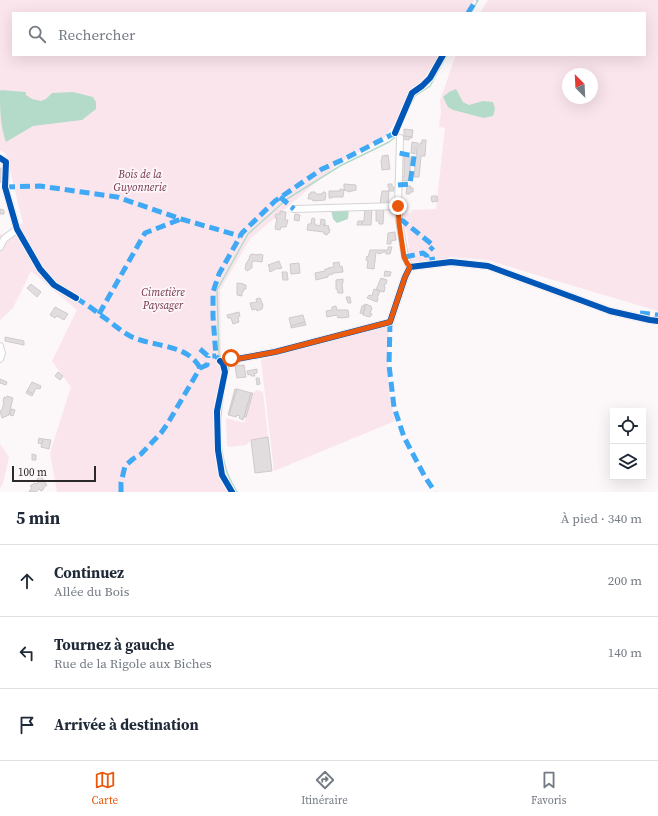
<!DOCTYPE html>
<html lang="fr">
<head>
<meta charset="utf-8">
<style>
	body { margin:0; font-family:"Source Serif 4",serif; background:#f2f2f3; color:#1f2937 }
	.controls { position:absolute; right:12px; bottom:12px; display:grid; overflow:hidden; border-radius:0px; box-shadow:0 4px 16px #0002 }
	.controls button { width:36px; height:36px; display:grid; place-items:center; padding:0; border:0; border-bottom:1px solid #e0e1e3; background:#fff; color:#1f2937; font:20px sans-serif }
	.compass { position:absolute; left:562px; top:68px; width:36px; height:36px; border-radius:50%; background:#fff; box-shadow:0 4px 16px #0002; rotate:336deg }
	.scale { position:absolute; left:12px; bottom:10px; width:84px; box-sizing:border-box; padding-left:4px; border:2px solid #2c292a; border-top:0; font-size:11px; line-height:14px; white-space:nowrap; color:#2c292a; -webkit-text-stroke:3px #fdf6f8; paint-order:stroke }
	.stop { position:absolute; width:12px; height:12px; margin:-9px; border:3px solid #ea580c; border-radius:50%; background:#fff }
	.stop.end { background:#ea580c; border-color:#fff; box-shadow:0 1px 4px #0008 }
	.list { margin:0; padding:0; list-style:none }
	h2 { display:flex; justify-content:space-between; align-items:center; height:52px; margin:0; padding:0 16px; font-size:17px }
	h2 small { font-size:13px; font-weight:400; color:#747a83 }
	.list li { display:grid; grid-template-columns:26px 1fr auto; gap:12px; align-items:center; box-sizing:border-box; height:72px; padding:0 16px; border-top:1px solid #e0e1e3 }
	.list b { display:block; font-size:15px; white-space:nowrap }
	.list p { margin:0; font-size:13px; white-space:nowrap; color:#747a83 }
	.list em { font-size:13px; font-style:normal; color:#747a83 }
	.icon { flex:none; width:22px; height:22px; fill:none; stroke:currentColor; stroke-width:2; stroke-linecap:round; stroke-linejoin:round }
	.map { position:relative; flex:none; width:658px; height:492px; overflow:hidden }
	.search { position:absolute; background:#fff; box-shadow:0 4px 16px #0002; left:12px; right:12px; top:12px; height:44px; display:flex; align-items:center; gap:10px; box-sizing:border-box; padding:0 14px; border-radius:0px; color:#747a83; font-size:15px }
	.sheet { height:268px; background:#fff }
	nav { display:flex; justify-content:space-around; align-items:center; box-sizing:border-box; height:56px; border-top:1px solid #e0e1e3; background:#fff; font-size:11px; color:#747a83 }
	nav a { display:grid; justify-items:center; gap:2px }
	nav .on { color:#ea580c }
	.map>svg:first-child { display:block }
</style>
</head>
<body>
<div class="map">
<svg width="658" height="492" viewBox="0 0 658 492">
	<rect width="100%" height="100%" fill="#fcf7f9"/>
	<g fill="#fbe5ec" fill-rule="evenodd">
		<polygon points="0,0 474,0 467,13 13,13 13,55 440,55 385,137 339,163 250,239 220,290 221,357 227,369 216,409 216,455 222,475 232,492 57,492 50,453 71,387 52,361 77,310 31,271 13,308 0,320 0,234 2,235 23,223 6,154 0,150"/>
		<path d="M488 0H658V311L523 271 488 260 450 257 439 260 415 262 408 259 405 249 409 248 406 228H403L401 214 411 213 412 210 436 209 445 128 439 127 441 112 440 100 456 55H645V13H480ZM568 74H592V98H568Z"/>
		<polygon points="389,324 388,363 389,391 395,421 274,471 261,360"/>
		<polygon points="257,390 263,392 268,437 251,440 246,445 229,447 227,445 226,418 244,423 254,392"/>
		<polygon points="0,444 9,457 3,483 0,489"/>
	</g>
	<g fill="#b4dbca">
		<polygon points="456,89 463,102 469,105 483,101 493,102 495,109 493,116 484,118 453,110 448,107 443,97 449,92"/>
		<path d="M1 90 26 92V95L32 99 41 101 46 99 52 93 73 92 93 97 96 102V109L82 120 33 126 6 142C0 125 0 109 0 91Z"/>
		<polygon points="349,208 348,219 337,223 333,219 331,210"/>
	</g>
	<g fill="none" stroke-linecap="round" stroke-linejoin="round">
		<g stroke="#b4dbca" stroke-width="1.5">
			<polyline points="471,13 478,0"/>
			<path d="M237 492C233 485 228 477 226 469 216 436 221 401 229 368L224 363 219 354 217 290 248 234 287 199 340 166 389 142 394 138 415 96 430 86 447 55"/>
		</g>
	</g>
	<g fill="#e1ddde" stroke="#cecacc">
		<polygon points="404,129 413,130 412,137 404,136"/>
		<polygon points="404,136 412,137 412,138 409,138 409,140 403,139"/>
		<polygon points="422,140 426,140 425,156 421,156 419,177 414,177 417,148 415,148 415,154 411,153 412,142 418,143 418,146 420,146 420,143 422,143"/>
		<polygon points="388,155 390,169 382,170 381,160 382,159 382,156"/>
		<polygon points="404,156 410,156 410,177 409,180 402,181 402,177 404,177"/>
		<polygon points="0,168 4,170 4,174 0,183"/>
		<polygon points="344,184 356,185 356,190 348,192 348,191 344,190"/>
		<polygon points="388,184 392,184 392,187 394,187 394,191 389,191 389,187 388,187"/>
		<polygon points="407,186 411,186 410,188 413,188 413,192 410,192 410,194 406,194"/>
		<polygon points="340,189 344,190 343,197 332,197 332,198 329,198 329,191 340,191"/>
		<polygon points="382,191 389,191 388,203 380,204"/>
		<polygon points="311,192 315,192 316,194 322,194 323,192 325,192 326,194 325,200 313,201 312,199 308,199 309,194 311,193"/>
		<polygon points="433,196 437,196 438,201 432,202 431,197"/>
		<polygon points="372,207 371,225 362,225 362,221 364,221 365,208"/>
		<polygon points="376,207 384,207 383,224 379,224 379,221 376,221"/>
		<polygon points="0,209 4,210 4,214 0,214"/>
		<polygon points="280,211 286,212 285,220 288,220 286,227 281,227 280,230 275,229 277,218 275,218 276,214 280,214"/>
		<polygon points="295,214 300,215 299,221 294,220"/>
		<polygon points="312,218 315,219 314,224 316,224 316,225 320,226 321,219 325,220 325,225 323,224 323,225 329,226 328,229 330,229 329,233 328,233 327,235 324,234 324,232 307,230 308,224 311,224"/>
		<polygon points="358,221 362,221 362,225 357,225"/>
		<polygon points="395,232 396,240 391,241 391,244 387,244 388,233"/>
		<polygon points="388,247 392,247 390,254 386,254 386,252 383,252 382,253 379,254 376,252 374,269 367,268 368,261 366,260 367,256 368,257 370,250 388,250"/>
		<polygon points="251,254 259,255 259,254 263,255 262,262 254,261 252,262 252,268 247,271 245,269 246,264 250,257 249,257"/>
		<polygon points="279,261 280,263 280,264 282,268 278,269 278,268 270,272 269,269 270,269 268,265"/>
		<polygon points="339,262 340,267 342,266 343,272 333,273 333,274 328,275 328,277 316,280 315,273 325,271 325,269 328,269 328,268 334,267 333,263"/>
		<polygon points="299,263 300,273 291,274 290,264"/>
		<polygon points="385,271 391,272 390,276 384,276"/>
		<polygon points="282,272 287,272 288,280 283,280"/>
		<polygon points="381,278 387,280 386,284 385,284 384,286 385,287 384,292 376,290"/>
		<polygon points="343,279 343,283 342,284 343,293 338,293 337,289 336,289 336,280"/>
		<polygon points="237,283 244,284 244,285 246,285 246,289 244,289 243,292 242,292 242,296 237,295"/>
		<polygon points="31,284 41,292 37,297 27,288"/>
		<polygon points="374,289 380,291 377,298 378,299 377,302 367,298 369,295 372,296"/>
		<polygon points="346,297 350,297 351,303 348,303"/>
		<polygon points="260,298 263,305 262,309 257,311 256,309 252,310 250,303 257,302 256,299"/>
		<polygon points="365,304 371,306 371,307 372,308 370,313 372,314 371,316 369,317 363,315 365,306 364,306"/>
		<polygon points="364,305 365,306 363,314 360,313 362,306"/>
		<polygon points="336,306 337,310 348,310 349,317 341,318 341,317 338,318 337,315 327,317 326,311 332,310 332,307"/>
		<polygon points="55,307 68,314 64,320 57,316 55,318 50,315"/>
		<polygon points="239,312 240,316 238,317 239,322 233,324 231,318 228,318 227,315"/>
		<polygon points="303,315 305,322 291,326 289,318"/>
		<polygon points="305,322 306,325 291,328 291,326"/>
		<polygon points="5,337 24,341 24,345 5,341"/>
		<polygon points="244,365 246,377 237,378 235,366"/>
		<polygon points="257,369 257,373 254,374 255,376 251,376 250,374 248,375 247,371"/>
		<polygon points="58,372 63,376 60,380 55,376"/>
		<polygon points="256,378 259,378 260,384 257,385"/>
		<polygon points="0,379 7,382 6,385 0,383"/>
		<polygon points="32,382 41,386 40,389 39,388 39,389 36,388 33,394 27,391"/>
		<polygon points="235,389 237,389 229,415 228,415"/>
		<polygon points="237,389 251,393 243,420 239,418 240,416 237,415 236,417 229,415"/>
		<polygon points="27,391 33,394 32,396 26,393"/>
		<polygon points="251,393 253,393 246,417 244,417"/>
		<polygon points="7,396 13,398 9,415 2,418 0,411 2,410 4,402 3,402 4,397 6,398"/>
		<polygon points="11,409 15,410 13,416 10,415"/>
		<polygon points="268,437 272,471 255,473 251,440"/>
		<polygon points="39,438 43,439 42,444 38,443"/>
		<polygon points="43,439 51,440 49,449 41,447"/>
		<polygon points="32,454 36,455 36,460 32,460"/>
		<polygon points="41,476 47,485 43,488 44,489 41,491 39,489 36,492 34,492 33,491 30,492 29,491 32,488 30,486 35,483 36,484 39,482 37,479"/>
	</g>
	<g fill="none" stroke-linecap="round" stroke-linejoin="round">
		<defs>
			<g id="street">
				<polyline points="400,138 398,206 399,220 405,257 410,267"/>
				<polyline points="0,158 6,162 5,187 17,229 40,269 54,285 76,298"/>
				<polyline points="294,209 398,206"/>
				<polyline points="0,247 4,239 17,229"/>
				<polyline points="410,267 451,262 488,266 610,311 650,320 658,321"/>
				<polyline points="0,346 2,353 0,359"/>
				<polyline points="231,358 237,359 275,352 390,322 405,277 410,267"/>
			</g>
		</defs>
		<use href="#street" stroke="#d8d4d6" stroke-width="8"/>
		<polyline stroke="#e4e3e4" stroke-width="1" stroke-dasharray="2 2" stroke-linecap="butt" points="220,361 223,364 225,372 217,411 218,450 222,475 232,492"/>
		<use href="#street" stroke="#fffefe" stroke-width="6"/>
		<g stroke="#3fa9f5" stroke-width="5" stroke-dasharray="10 5" stroke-linecap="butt">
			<polyline points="468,13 476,0"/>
			<polyline points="398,185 410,184 414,156 399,153"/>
			<polyline points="5,187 40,186 117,197 181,219 240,236"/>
			<polyline points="280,197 294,209"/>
			<polyline points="399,220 403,221 434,246 430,250"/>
			<polyline points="405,257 423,253 427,256 427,260 435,259"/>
			<path d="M76 298C84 303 92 308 99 314 110 321 120 331 132 337 154 347 188 344 200 368"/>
			<polyline points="640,313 658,315"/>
			<polyline points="99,314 145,233 181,219"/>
			<polyline points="390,322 389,365 394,407 404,437 425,477 435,492"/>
			<polyline points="200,349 208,356 216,356"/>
			<polyline points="223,360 220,361 216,356 213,317 213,292 219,274 242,233 275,201 322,169 342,160 395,133 396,129"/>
			<polyline points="200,368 207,365 208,356"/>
			<polyline points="121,492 121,483 125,466 133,459 141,454 161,433 168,423 200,368"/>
		</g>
		<defs>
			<g id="cycleway">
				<polyline points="395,133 412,93 422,86 430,78 443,55"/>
				<polyline points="0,158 6,162 5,187 17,229 40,269 54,285 76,298"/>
				<polyline points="231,358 237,359 275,352 390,322 405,277 410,267 451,262 488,266 610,311 650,320 658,321"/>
				<polyline points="220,361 223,364 225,372 217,411 218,450 222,475 232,492"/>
			</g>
		</defs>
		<use href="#cycleway" stroke="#fdf6f8" stroke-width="8"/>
		<use href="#cycleway" stroke="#0057b8" stroke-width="6"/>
	</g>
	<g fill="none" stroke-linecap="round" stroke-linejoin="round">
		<polyline stroke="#ea580c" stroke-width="5" points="231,358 237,359 275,352 390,322 405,277 410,267 407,263 404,257 399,223 398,206"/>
	</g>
	<g text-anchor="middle" stroke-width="3.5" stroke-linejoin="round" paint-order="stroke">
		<g font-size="11" font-style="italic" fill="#73314b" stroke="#fdf6f8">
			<text x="140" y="178">Bois de la<tspan x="140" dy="13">Guyonnerie</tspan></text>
			<text x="163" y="296">Cimetière<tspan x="163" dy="13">Paysager</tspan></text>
		</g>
	</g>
</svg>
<div class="controls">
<button><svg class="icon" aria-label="locate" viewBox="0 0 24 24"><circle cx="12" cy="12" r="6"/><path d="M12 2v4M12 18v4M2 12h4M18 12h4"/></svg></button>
<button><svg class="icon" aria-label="layers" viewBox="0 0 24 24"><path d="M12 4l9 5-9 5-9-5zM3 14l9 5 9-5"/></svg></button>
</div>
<svg class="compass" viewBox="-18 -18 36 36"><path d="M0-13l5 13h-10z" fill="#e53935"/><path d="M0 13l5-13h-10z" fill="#747a83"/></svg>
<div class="scale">100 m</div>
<div class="stop" style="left:231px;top:358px"></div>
<div class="stop end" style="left:398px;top:206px"></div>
<div class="search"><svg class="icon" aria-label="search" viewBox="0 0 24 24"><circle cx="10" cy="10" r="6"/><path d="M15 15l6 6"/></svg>Rechercher</div>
</div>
<section class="sheet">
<h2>5 min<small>À pied · 340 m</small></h2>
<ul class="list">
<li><svg class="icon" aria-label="ahead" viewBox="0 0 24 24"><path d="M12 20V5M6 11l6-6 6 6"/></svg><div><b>Continuez</b><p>Allée du Bois</p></div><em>200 m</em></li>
<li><svg class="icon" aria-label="left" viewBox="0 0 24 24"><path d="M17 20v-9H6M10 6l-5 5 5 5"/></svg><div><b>Tournez à gauche</b><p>Rue de la Rigole aux Biches</p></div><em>140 m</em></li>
<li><svg class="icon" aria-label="arrive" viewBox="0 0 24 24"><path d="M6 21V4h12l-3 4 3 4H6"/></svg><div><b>Arrivée à destination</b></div></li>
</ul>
</section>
<nav>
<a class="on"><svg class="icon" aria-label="map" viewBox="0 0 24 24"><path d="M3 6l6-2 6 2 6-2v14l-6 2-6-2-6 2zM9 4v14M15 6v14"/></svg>Carte</a>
<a><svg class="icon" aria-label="directions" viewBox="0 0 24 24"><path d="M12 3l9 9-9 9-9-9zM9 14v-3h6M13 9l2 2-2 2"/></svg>Itinéraire</a>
<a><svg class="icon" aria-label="saved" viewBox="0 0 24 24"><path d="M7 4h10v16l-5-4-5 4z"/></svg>Favoris</a>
</nav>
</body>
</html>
